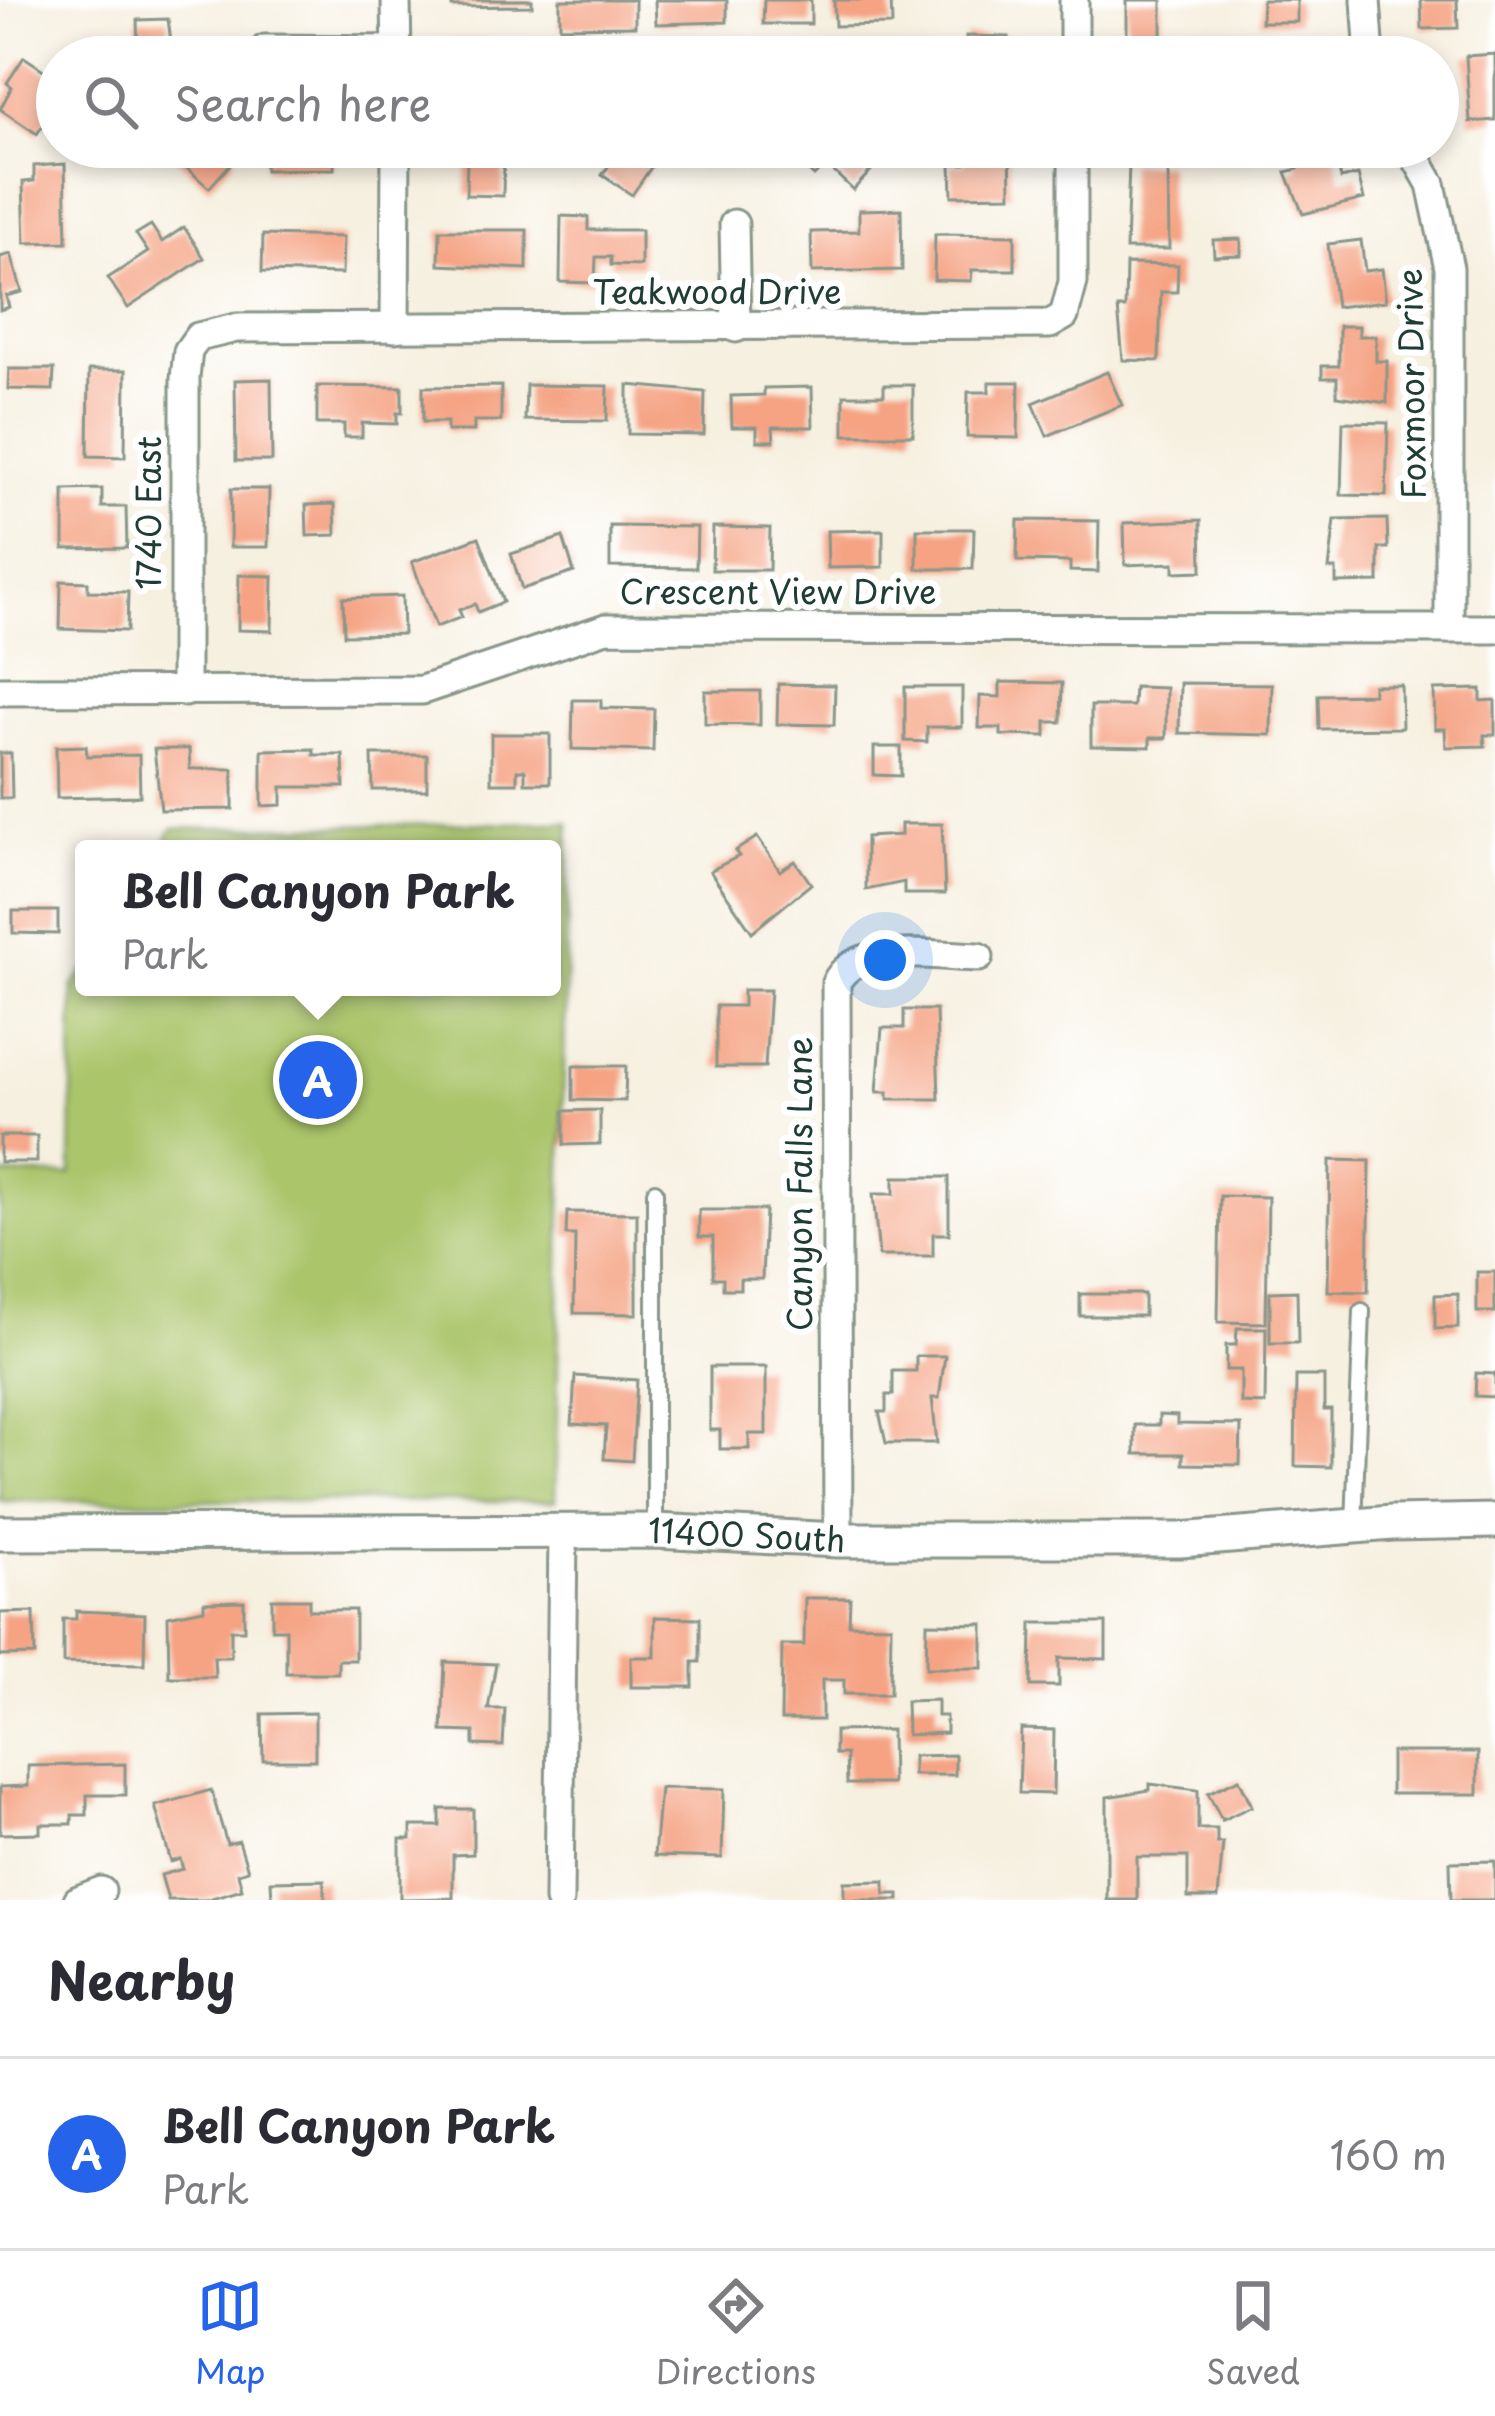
<!DOCTYPE html>
<html lang="en">
<head>
<meta charset="utf-8">
<style>
	body { margin:0; font-family:"Playpen Sans",sans-serif; background:#f2f2f3; color:#2b2b33 }
	.you { position:absolute; left:885px; top:960px; width:42px; height:42px; margin:-30px; border:9px solid #fff; border-radius:50%; background:#1a73e8; box-shadow:0 0 0 18px #1a73e833 }
	.badge { display:grid; place-items:center; width:78px; height:78px; border-radius:50%; background:#2563eb; color:#fff; font-size:39px; font-weight:700 }
	.pin { position:absolute; translate:-50% -50%; border:6px solid #fff; box-shadow:0 3px 12px #0006 }
	.popup { position:absolute; left:75px; top:840px; width:486px; height:156px; box-sizing:border-box; display:grid; place-content:center; border-radius:12px; background:#fff; filter:drop-shadow(0 3px 9px #0005); font-size:39px; white-space:nowrap; color:#7c7c81 }
	.popup b { font-size:45px; color:#2b2b33 }
	.popup::after { content:''; position:absolute; left:50%; top:100%; margin-left:-24px; border:24px solid transparent; border-top-color:#fff }
	.list { margin:0; padding:0; list-style:none }
	h2 { display:flex; justify-content:space-between; align-items:center; height:156px; margin:0; padding:0 48px; font-size:51px }
	h2 small { font-size:39px; font-weight:400; color:#7c7c81 }
	.list li { display:grid; grid-template-columns:78px 1fr auto; gap:36px; align-items:center; box-sizing:border-box; height:192px; padding:0 48px; border-top:3px solid #e1e1e2 }
	.list b { display:block; font-size:45px; white-space:nowrap }
	.list p { margin:0; font-size:39px; white-space:nowrap; color:#7c7c81 }
	.list em { font-size:39px; font-style:normal; color:#7c7c81 }
	.icon { flex:none; width:66px; height:66px; fill:none; stroke:currentColor; stroke-width:2; stroke-linecap:round; stroke-linejoin:round }
	.map { position:relative; flex:none; width:1495px; height:1900px; overflow:hidden }
	.search { position:absolute; background:#fff; box-shadow:0 6px 18px #0003; left:36px; right:36px; top:36px; height:132px; display:flex; align-items:center; gap:30px; box-sizing:border-box; padding:0 42px; border-radius:66px; color:#7c7c81; font-size:45px }
	.sheet { height:348px; background:#fff }
	nav { display:flex; justify-content:space-around; align-items:center; box-sizing:border-box; height:168px; border-top:3px solid #e1e1e2; background:#fff; font-size:33px; color:#7c7c81 }
	nav a { display:grid; justify-items:center; gap:6px }
	nav .on { color:#2563eb }
	.map>svg:first-child { display:block }
</style>
</head>
<body>
<div class="map">
<svg width="1495" height="1900" viewBox="0 0 1495 1900">
	<rect width="100%" height="100%" fill="#fff"/>
	<filter id="ink" filterUnits="userSpaceOnUse"><feTurbulence type="fractalNoise" baseFrequency=".00833" numOctaves="2"/><feDisplacementMap in="SourceGraphic" scale="24" xChannelSelector="R" yChannelSelector="G"/><feConvolveMatrix kernelMatrix="1 2 1 2 8 2 1 2 1" color-interpolation-filters="sRGB"/></filter>
	<filter id="wash" filterUnits="userSpaceOnUse"><feTurbulence type="fractalNoise" baseFrequency=".004" numOctaves="4" result="noise"/><feDisplacementMap in="SourceGraphic" scale="48" xChannelSelector="R" yChannelSelector="G"/><feGaussianBlur stdDeviation="2.7" result="paint"/><feColorMatrix in="noise" values="0 0 0 0 0 0 0 0 0 0 0 0 0 0 0 0 0 1.4 0 .05"/><feComposite in="paint" operator="in"/></filter>
	<g filter="url(#wash)">
		<rect width="100%" height="100%" fill="#f6f0e0"/>
		<polygon fill="#aac56b" stroke="#648150" stroke-width="3" points="569,822 555,1501 0,1501 0,1175 71,1175 73,986 84,971 84,987 552,987 552,849 162,849 172,829"/>
		<g id="blocks">
			<g fill="#f5a383">
				<polygon points="452,0 532,0 532,6 452,7"/>
				<polygon points="560,0 635,0 635,26 560,27"/>
				<polygon points="655,0 727,0 727,22 656,24"/>
				<polygon points="764,0 811,0 811,24 763,24"/>
				<polygon points="834,0 891,0 892,25 835,26"/>
				<rect x="1127" y="0" width="35" height="37"/>
				<polygon points="1262,0 1297,0 1297,22 1261,22"/>
				<polygon points="1421,0 1457,0 1458,28 1422,29"/>
				<polygon points="168,19 173,57 111,57 111,52 138,51 137,20"/>
				<polygon points="966,36 1009,37 1009,57 966,57"/>
				<polygon points="506,40 506,57 446,57 446,41"/>
				<polygon points="1495,54 1495,120 1470,122 1466,56"/>
				<polygon points="24,57 57,79 57,123 48,117 37,134 0,109 12,87 7,83"/>
				<polygon points="163,147 222,147 235,159 209,188"/>
				<polygon points="264,147 334,147 334,169 265,170"/>
				<polygon points="448,147 504,147 503,196 466,195 467,159 447,159"/>
				<polygon points="615,147 665,147 632,195 602,175 620,150"/>
				<polygon points="795,147 866,147 880,161 853,190 826,164 814,176 789,153"/>
				<polygon points="965,147 1010,147 1011,195 952,196 951,164 965,164"/>
				<polygon points="1334,147 1341,179 1358,175 1364,199 1303,214 1286,172 1298,169 1295,156"/>
				<polygon points="65,164 67,242 25,243 23,182 34,181 34,166"/>
				<polygon points="1129,164 1168,164 1169,249 1126,249"/>
				<polygon points="901,209 902,270 812,272 811,232 859,231 859,210"/>
				<polygon points="561,216 588,217 588,230 641,230 641,266 611,265 611,257 596,257 595,283 560,282"/>
				<polygon points="151,225 162,242 184,227 204,258 128,308 108,278 148,252 136,234"/>
				<polygon points="440,230 527,230 527,269 439,265"/>
				<polygon points="935,234 1015,235 1015,270 972,270 971,281 934,280"/>
				<polygon points="263,235 343,237 342,274 262,272"/>
				<polygon points="1241,239 1241,255 1214,256 1213,240"/>
				<polygon points="1361,240 1365,271 1382,269 1386,301 1336,307 1328,244"/>
				<polygon points="11,254 22,292 6,296 9,307 0,310 0,257"/>
				<polygon points="1126,264 1178,265 1177,292 1161,292 1159,361 1123,360 1118,308 1125,308"/>
				<polygon points="1339,326 1359,326 1359,336 1376,336 1376,361 1387,361 1387,403 1337,396 1337,378 1322,378 1322,366 1339,366"/>
				<polygon points="9,369 54,369 53,390 8,389"/>
				<polygon points="89,370 126,370 125,457 88,456"/>
				<polygon points="1107,372 1122,405 1047,436 1033,403"/>
				<polygon points="271,379 272,461 236,461 235,380"/>
				<polygon points="989,382 1019,382 1018,438 967,437 968,392 989,392"/>
				<polygon points="526,385 608,386 607,421 525,420"/>
				<polygon points="628,385 705,392 704,435 628,434"/>
				<polygon points="884,385 913,385 913,435 844,435 844,395 884,395"/>
				<polygon points="317,386 402,387 402,413 397,413 397,424 362,423 362,437 344,437 344,424 317,424"/>
				<polygon points="501,386 501,421 474,421 474,431 447,431 447,422 423,422 423,387"/>
				<polygon points="812,387 813,427 773,427 774,441 757,441 757,427 732,427 731,396 764,395 764,388"/>
				<polygon points="1343,422 1388,423 1386,496 1341,495"/>
				<polygon points="102,489 102,507 126,507 127,548 64,549 64,490"/>
				<polygon points="231,489 269,489 268,547 230,547"/>
				<polygon points="335,504 336,535 307,536 306,505"/>
				<polygon points="1387,519 1388,548 1379,548 1379,582 1336,583 1336,569 1329,569 1335,520"/>
				<polygon points="1018,520 1099,521 1098,572 1070,571 1070,562 1017,561"/>
				<polygon points="1201,520 1202,571 1174,572 1174,563 1125,565 1124,523"/>
				<polygon points="610,526 697,527 696,568 610,567"/>
				<polygon points="713,527 770,528 769,570 712,570"/>
				<polygon points="917,529 974,529 973,569 917,569"/>
				<polygon points="883,530 883,567 828,568 827,531"/>
				<polygon points="479,537 503,602 478,612 475,604 459,610 462,617 436,627 412,562"/>
				<polygon points="563,537 574,572 522,589 511,554"/>
				<polygon points="239,575 273,576 272,631 238,630"/>
				<polygon points="61,581 88,582 88,591 128,592 127,631 60,629"/>
				<polygon points="402,596 403,634 344,635 343,598"/>
				<polygon points="1000,682 1062,683 1061,722 1046,722 1046,736 1001,735 1001,728 979,728 980,696 1000,697"/>
				<polygon points="1180,683 1272,684 1271,735 1179,733"/>
				<polygon points="778,684 835,685 834,725 777,724"/>
				<polygon points="1373,685 1401,685 1402,728 1319,729 1318,695 1373,694"/>
				<polygon points="905,687 962,687 962,727 927,727 927,742 905,741"/>
				<polygon points="1134,687 1166,688 1166,738 1150,738 1150,747 1091,746 1091,706 1133,706"/>
				<polygon points="1481,689 1481,701 1495,700 1495,735 1484,735 1485,746 1446,747 1445,729 1435,729 1434,690"/>
				<polygon points="705,691 760,691 760,725 705,724"/>
				<polygon points="573,700 601,700 601,708 654,709 653,751 572,749"/>
				<polygon points="491,734 550,734 550,783 525,783 525,770 517,770 517,783 491,783"/>
				<polygon points="86,746 87,756 139,755 140,796 57,798 56,747"/>
				<polygon points="874,747 901,747 901,776 874,775"/>
				<polygon points="154,749 189,749 190,769 233,769 233,809 161,810"/>
				<polygon points="314,749 314,755 343,755 344,787 282,787 282,805 262,806 262,750"/>
				<polygon points="0,753 11,753 12,798 0,798"/>
				<polygon points="372,755 427,755 427,790 373,790"/>
				<polygon points="901,824 942,824 945,894 904,894 904,882 866,890 866,837 901,835"/>
				<polygon points="757,837 780,871 795,861 811,884 752,932 710,871 739,856 735,851"/>
				<polygon points="13,911 58,911 58,934 13,933"/>
				<polygon points="743,990 770,990 765,1067 716,1067 716,1006 743,1006"/>
				<polygon points="904,1010 936,1010 939,1099 888,1099 888,1092 877,1092 882,1028 904,1028"/>
				<polygon points="573,1066 626,1066 625,1101 573,1100"/>
				<polygon points="600,1110 600,1144 564,1145 564,1111"/>
				<rect x="0" y="1136" width="37" height="26"/>
				<polygon points="1330,1160 1370,1161 1368,1292 1328,1291"/>
				<polygon points="894,1177 949,1177 949,1234 933,1234 933,1256 879,1256 873,1194 894,1194"/>
				<polygon points="1220,1196 1268,1197 1266,1323 1218,1322"/>
				<polygon points="699,1210 765,1210 762,1279 740,1279 740,1289 723,1289 723,1278 713,1278 713,1237 699,1237"/>
				<polygon points="567,1212 637,1213 637,1314 574,1313 575,1235 566,1235"/>
				<rect x="1477" y="1272" width="18" height="40"/>
				<polygon points="1297,1291 1298,1343 1270,1343 1270,1292"/>
				<rect x="1080" y="1294" width="64" height="22"/>
				<polygon points="1458,1294 1458,1328 1435,1329 1435,1295"/>
				<polygon points="1237,1328 1266,1328 1265,1404 1241,1403 1241,1370 1226,1370 1226,1345 1236,1345"/>
				<polygon points="916,1356 945,1356 939,1398 932,1398 937,1443 886,1443 879,1412 886,1412 886,1395 893,1395 893,1371 916,1371"/>
				<polygon points="710,1367 766,1367 766,1434 749,1434 749,1449 720,1449 720,1430 710,1430"/>
				<polygon points="1476,1373 1495,1374 1495,1397 1475,1396"/>
				<polygon points="575,1376 637,1380 632,1461 604,1459 606,1426 572,1424"/>
				<polygon points="1296,1376 1324,1376 1324,1410 1331,1410 1331,1467 1295,1466"/>
				<polygon points="1159,1415 1177,1416 1177,1424 1241,1425 1240,1465 1183,1464 1183,1454 1135,1454 1135,1425 1159,1425"/>
				<polygon points="805,1598 850,1598 849,1624 891,1625 890,1694 844,1694 844,1680 822,1680 822,1720 781,1720 782,1645 804,1645"/>
				<polygon points="272,1599 309,1599 309,1610 355,1610 355,1660 338,1660 338,1673 286,1673 286,1629 272,1629"/>
				<polygon points="244,1601 244,1630 231,1630 231,1657 214,1657 215,1677 169,1677 168,1616 204,1609 204,1602"/>
				<polygon points="76,1611 145,1614 144,1664 63,1663 63,1619 76,1619"/>
				<polygon points="34,1612 35,1655 0,1656 0,1613"/>
				<polygon points="655,1617 700,1618 700,1662 693,1662 693,1687 631,1687 631,1657 655,1657"/>
				<polygon points="927,1623 983,1624 983,1668 926,1668"/>
				<polygon points="1032,1623 1106,1623 1106,1659 1059,1658 1059,1686 1031,1686"/>
				<polygon points="445,1662 496,1664 488,1709 505,1709 503,1746 474,1745 474,1732 442,1731"/>
				<polygon points="937,1700 937,1716 946,1716 946,1733 907,1735 906,1701"/>
				<polygon points="315,1713 315,1760 263,1760 262,1714"/>
				<polygon points="1021,1729 1054,1730 1053,1794 1019,1793"/>
				<polygon points="891,1730 892,1784 847,1784 846,1754 835,1754 835,1731"/>
				<rect x="1391" y="1752" width="87" height="42"/>
				<polygon points="955,1755 955,1775 913,1775 913,1756"/>
				<polygon points="125,1764 125,1795 87,1795 87,1815 72,1815 72,1824 40,1824 40,1833 0,1834 0,1787 28,1786 28,1766"/>
				<polygon points="1239,1779 1252,1806 1222,1820 1208,1793"/>
				<polygon points="1150,1784 1198,1790 1198,1829 1217,1829 1217,1843 1223,1843 1218,1898 1188,1898 1188,1857 1137,1857 1137,1900 1107,1900 1107,1797 1150,1790"/>
				<polygon points="660,1788 724,1789 722,1858 654,1856"/>
				<polygon points="211,1790 227,1844 239,1841 248,1870 238,1873 242,1889 205,1900 168,1900 161,1875 183,1869 180,1859 171,1862 155,1806"/>
				<polygon points="440,1809 473,1809 473,1854 453,1855 453,1898 400,1899 400,1839 411,1839 411,1826 440,1826"/>
				<polygon points="1495,1861 1495,1900 1451,1900 1450,1862"/>
				<polygon points="324,1880 325,1900 272,1900 271,1881"/>
				<polygon points="885,1881 885,1894 899,1894 899,1900 844,1900 844,1882"/>
			</g>
		</g>
	</g>
	<g filter="url(#ink)">
		<use href="#blocks" fill-opacity="0" stroke="#8a968a" stroke-width="3"/>
		<g fill="none" stroke-linecap="round" stroke-linejoin="round">
			<defs>
				<g id="service">
					<polyline points="655,1191 655,1531"/>
					<polyline points="1354,1525 1362,1311"/>
				</g>
				<g id="minor">
					<polyline points="396,0 397,57"/>
					<polyline points="1366,0 1370,57"/>
					<polyline points="265,49 397,50"/>
					<polyline points="1074,57 1074,0"/>
					<polyline points="1410,147 1431,184 1449,268 1449,629"/>
					<polyline points="734,224 736,328"/>
					<polyline points="395,328 396,147"/>
					<polyline points="0,691 422,690 606,628 1495,629"/>
					<polyline points="185,692 185,378 188,351 198,337 236,328 1050,324 1064,316 1073,282 1073,147"/>
					<path d="M838 1540 836 983C855 940 939 957 979 957"/>
					<polyline points="78,1900 101,1891"/>
					<polyline points="559,1900 563,1532"/>
				</g>
				<g id="tertiary">
					<path id="s1" d="M0 1533 655 1531 838 1540H1180L1392 1523 1495 1521"/>
				</g>
			</defs>
			<use href="#service" stroke="#8a968a" stroke-width="20"/>
			<use href="#minor" stroke="#8a968a" stroke-width="33"/>
			<use href="#tertiary" stroke="#8a968a" stroke-width="39"/>
			<use href="#service" stroke="#fff" stroke-width="14"/>
			<use href="#minor" stroke="#fff" stroke-width="27"/>
			<use href="#tertiary" stroke="#fff" stroke-width="33"/>
		</g>
	</g>
	<g text-anchor="middle" stroke-width="12" stroke-linejoin="round" paint-order="stroke">
		<g font-size="33" fill="#1f3d34" stroke="#fff">
			<text x="717" y="304">Teakwood Drive</text>
			<text transform="translate(1412 384) rotate(-91)" y="12">Foxmoor Drive</text>
			<text transform="translate(149 513) rotate(-90)" y="12">1740 East</text>
			<text x="778" y="604">Crescent View Drive</text>
			<text transform="translate(800 1184) rotate(-90)" y="12">Canyon Falls Lane</text>
			<text dy="12" stroke="none"><textPath href="#s1" startOffset="747">11400 South</textPath></text>
		</g>
	</g>
</svg>
<div class="you"></div>
<div class="pin badge" style="left:318px;top:1080px">A</div>
<div class="popup"><b>Bell Canyon Park</b>Park</div>
<div class="search"><svg class="icon" aria-label="search" viewBox="0 0 24 24"><circle cx="10" cy="10" r="6"/><path d="M15 15l6 6"/></svg>Search here</div>
</div>
<section class="sheet">
<h2>Nearby<small></small></h2>
<ul class="list">
<li><span class="badge">A</span><div><b>Bell Canyon Park</b><p>Park</p></div><em>160 m</em></li>
</ul>
</section>
<nav>
<a class="on"><svg class="icon" aria-label="map" viewBox="0 0 24 24"><path d="M3 6l6-2 6 2 6-2v14l-6 2-6-2-6 2zM9 4v14M15 6v14"/></svg>Map</a>
<a><svg class="icon" aria-label="directions" viewBox="0 0 24 24"><path d="M12 3l9 9-9 9-9-9zM9 14v-3h6M13 9l2 2-2 2"/></svg>Directions</a>
<a><svg class="icon" aria-label="saved" viewBox="0 0 24 24"><path d="M7 4h10v16l-5-4-5 4z"/></svg>Saved</a>
</nav>
</body>
</html>
